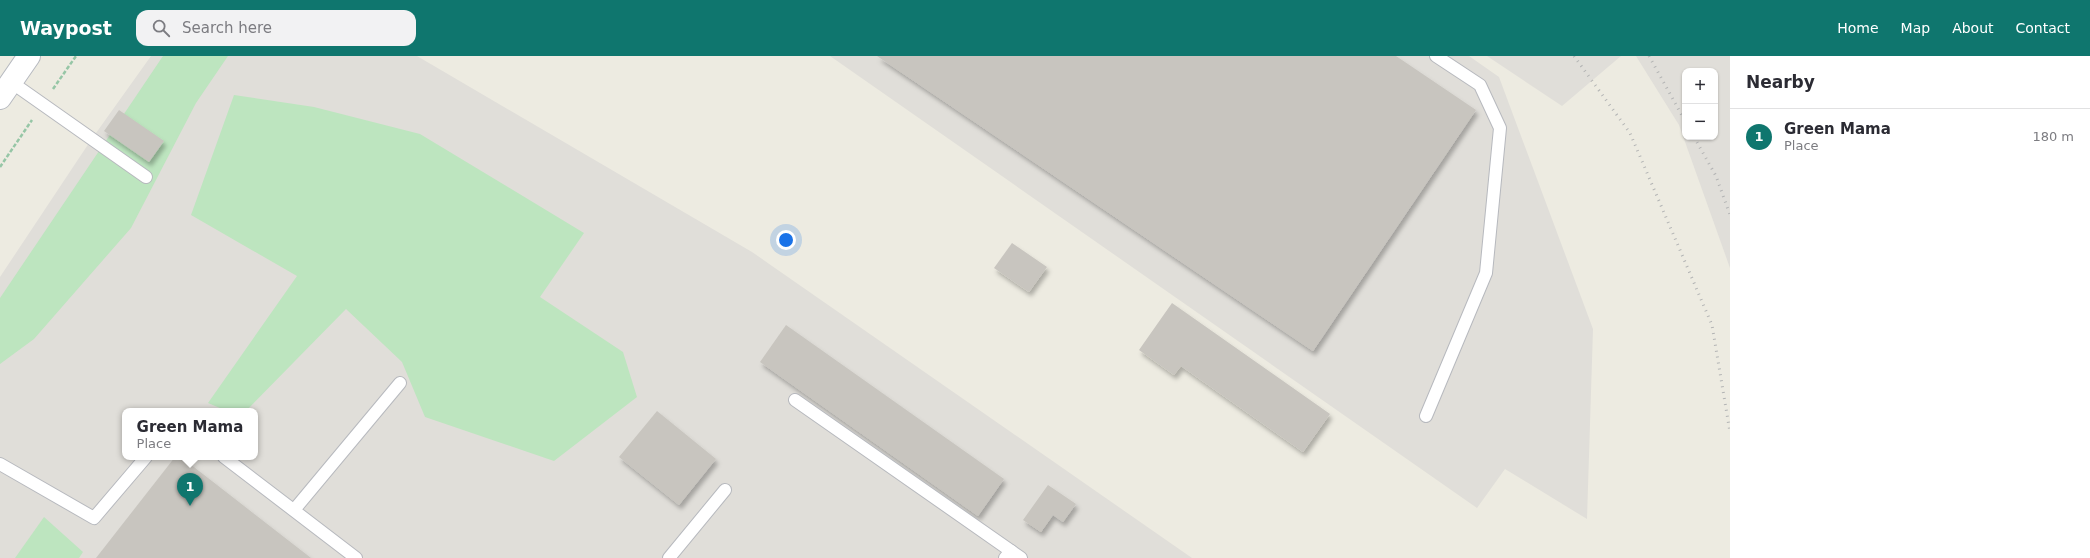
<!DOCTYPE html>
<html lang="en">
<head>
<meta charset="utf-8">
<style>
	body { margin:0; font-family:"DejaVu Sans",sans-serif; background:#f2f2f3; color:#2b2b33 }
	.controls { position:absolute; right:12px; top:12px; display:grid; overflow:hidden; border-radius:8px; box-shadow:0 1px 3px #0004 }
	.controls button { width:36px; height:36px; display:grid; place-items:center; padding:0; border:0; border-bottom:1px solid #e1e1e2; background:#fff; color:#2b2b33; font:20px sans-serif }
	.you { position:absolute; left:786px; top:184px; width:14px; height:14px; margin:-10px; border:3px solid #fff; border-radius:50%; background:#1a73e8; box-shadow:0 0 0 6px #1a73e833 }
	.badge { display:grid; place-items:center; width:26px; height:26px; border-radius:50%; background:#0f766e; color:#fff; font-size:13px; font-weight:700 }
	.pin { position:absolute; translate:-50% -33px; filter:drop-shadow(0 1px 2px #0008) }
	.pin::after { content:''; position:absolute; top:21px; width:14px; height:12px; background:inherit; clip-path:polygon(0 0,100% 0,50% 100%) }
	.popup { position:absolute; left:122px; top:352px; width:136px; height:52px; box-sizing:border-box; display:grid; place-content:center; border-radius:8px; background:#fff; filter:drop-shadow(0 1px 3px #0005); font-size:13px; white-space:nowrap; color:#7c7c81 }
	.popup b { font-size:15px; color:#2b2b33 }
	.popup::after { content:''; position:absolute; left:50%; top:100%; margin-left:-8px; border:8px solid transparent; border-top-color:#fff }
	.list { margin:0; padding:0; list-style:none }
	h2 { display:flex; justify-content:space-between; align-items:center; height:52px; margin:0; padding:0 16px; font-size:17px }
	h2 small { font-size:13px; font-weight:400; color:#7c7c81 }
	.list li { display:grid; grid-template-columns:26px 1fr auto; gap:12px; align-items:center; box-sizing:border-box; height:56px; padding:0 16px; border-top:1px solid #e1e1e2 }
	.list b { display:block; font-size:15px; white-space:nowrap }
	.list p { margin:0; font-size:13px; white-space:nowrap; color:#7c7c81 }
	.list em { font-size:13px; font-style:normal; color:#7c7c81 }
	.icon { flex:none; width:22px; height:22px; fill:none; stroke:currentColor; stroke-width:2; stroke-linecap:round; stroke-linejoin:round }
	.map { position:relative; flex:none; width:1730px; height:502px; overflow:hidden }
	header { display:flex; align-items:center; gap:24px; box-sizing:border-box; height:56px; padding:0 20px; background:#0f766e; color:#fff }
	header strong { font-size:19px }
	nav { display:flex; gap:22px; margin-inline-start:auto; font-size:14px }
	.search { width:280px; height:36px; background:#f2f2f3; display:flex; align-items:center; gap:10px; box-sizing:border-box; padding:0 14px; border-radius:12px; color:#7c7c81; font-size:15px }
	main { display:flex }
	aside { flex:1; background:#fff }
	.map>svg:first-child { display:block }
</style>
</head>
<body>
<header>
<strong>Waypost</strong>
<div class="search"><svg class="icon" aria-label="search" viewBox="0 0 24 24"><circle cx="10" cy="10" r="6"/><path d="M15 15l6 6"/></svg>Search here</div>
<nav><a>Home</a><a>Map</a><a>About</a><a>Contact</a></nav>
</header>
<main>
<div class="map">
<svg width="1730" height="502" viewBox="0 0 1730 502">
	<defs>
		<filter id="shadow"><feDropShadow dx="2.5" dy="4.5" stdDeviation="2" flood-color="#0004"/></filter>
	</defs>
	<rect width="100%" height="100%" fill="#edebe1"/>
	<g fill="#e0ded9" fill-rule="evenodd">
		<path d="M151 0H417L752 196 1192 502H0V221L91 84ZM125 355H255V401H125Z"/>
		<polygon points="830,0 1469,0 1499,21 1593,273 1587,463 1505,413 1477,452"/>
		<polygon points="1487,0 1621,0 1562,50"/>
		<path d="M1636 0H1730V212L1679 69ZM1685 15H1715V81H1685Z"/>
	</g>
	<g fill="#bde5bf">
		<polygon points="163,0 228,0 196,47 131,172 34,283 0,308 0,242"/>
		<polygon points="234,39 314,51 420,78 584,177 540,241 623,296 637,341 554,405 425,361 402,306 346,253 246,355 227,355 208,347 297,220 191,159"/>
		<polygon points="44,461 83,496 79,502 15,502"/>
	</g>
	<g fill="#c8c5bf" filter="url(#shadow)">
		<polygon points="877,0 1396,0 1476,54 1313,295"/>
		<polygon points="119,54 164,85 149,106 104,75"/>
		<polygon points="1012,187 1047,211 1029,236 994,212"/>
		<polygon points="1172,247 1330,358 1303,396 1181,310 1174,319 1139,294"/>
		<polygon points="786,269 1004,423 978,460 760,306"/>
		<polygon points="657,355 716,403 679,449 619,401"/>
		<polygon points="175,401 181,401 311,502 96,502"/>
		<polygon points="1048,429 1076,448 1063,466 1053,459 1041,476 1023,464"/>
	</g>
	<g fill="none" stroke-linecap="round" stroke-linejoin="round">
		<defs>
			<g id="lane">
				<polyline points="11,26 146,121"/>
				<polyline points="795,344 1011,495"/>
				<polyline points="1426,360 1486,217 1500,72 1480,29 1436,0"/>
				<polyline points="224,401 356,502"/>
				<polyline points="0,408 94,462 146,401"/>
				<polyline points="294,454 400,327"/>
				<polyline points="669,502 725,434"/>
				<polyline points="1005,502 1011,495 1021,502"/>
			</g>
			<polyline id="secondary" points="0,42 29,0"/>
		</defs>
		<use href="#lane" stroke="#b7b9be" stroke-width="14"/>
		<use href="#secondary" stroke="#b7bac0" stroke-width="24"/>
		<g stroke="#96c6a6" stroke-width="2.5" stroke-dasharray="4 2" stroke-linecap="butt">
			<polyline points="53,33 76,0"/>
			<polyline points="0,111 32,64"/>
		</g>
		<use href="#lane" stroke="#fff" stroke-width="12"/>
		<use href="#secondary" stroke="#fff" stroke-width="22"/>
		<g stroke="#b3b4b4" stroke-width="3" stroke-dasharray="1 5" stroke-linecap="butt">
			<polyline points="1574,0 1630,77 1712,269 1730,376"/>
			<polyline points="1649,0 1685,65"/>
			<polyline points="1694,81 1716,120 1730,159"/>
		</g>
	</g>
</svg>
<div class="controls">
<button>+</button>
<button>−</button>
</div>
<div class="you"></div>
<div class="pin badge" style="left:190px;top:450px">1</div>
<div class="popup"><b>Green Mama</b>Place</div>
</div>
<aside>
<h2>Nearby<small></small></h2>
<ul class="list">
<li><span class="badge">1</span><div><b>Green Mama</b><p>Place</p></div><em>180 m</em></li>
</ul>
</aside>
</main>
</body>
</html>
